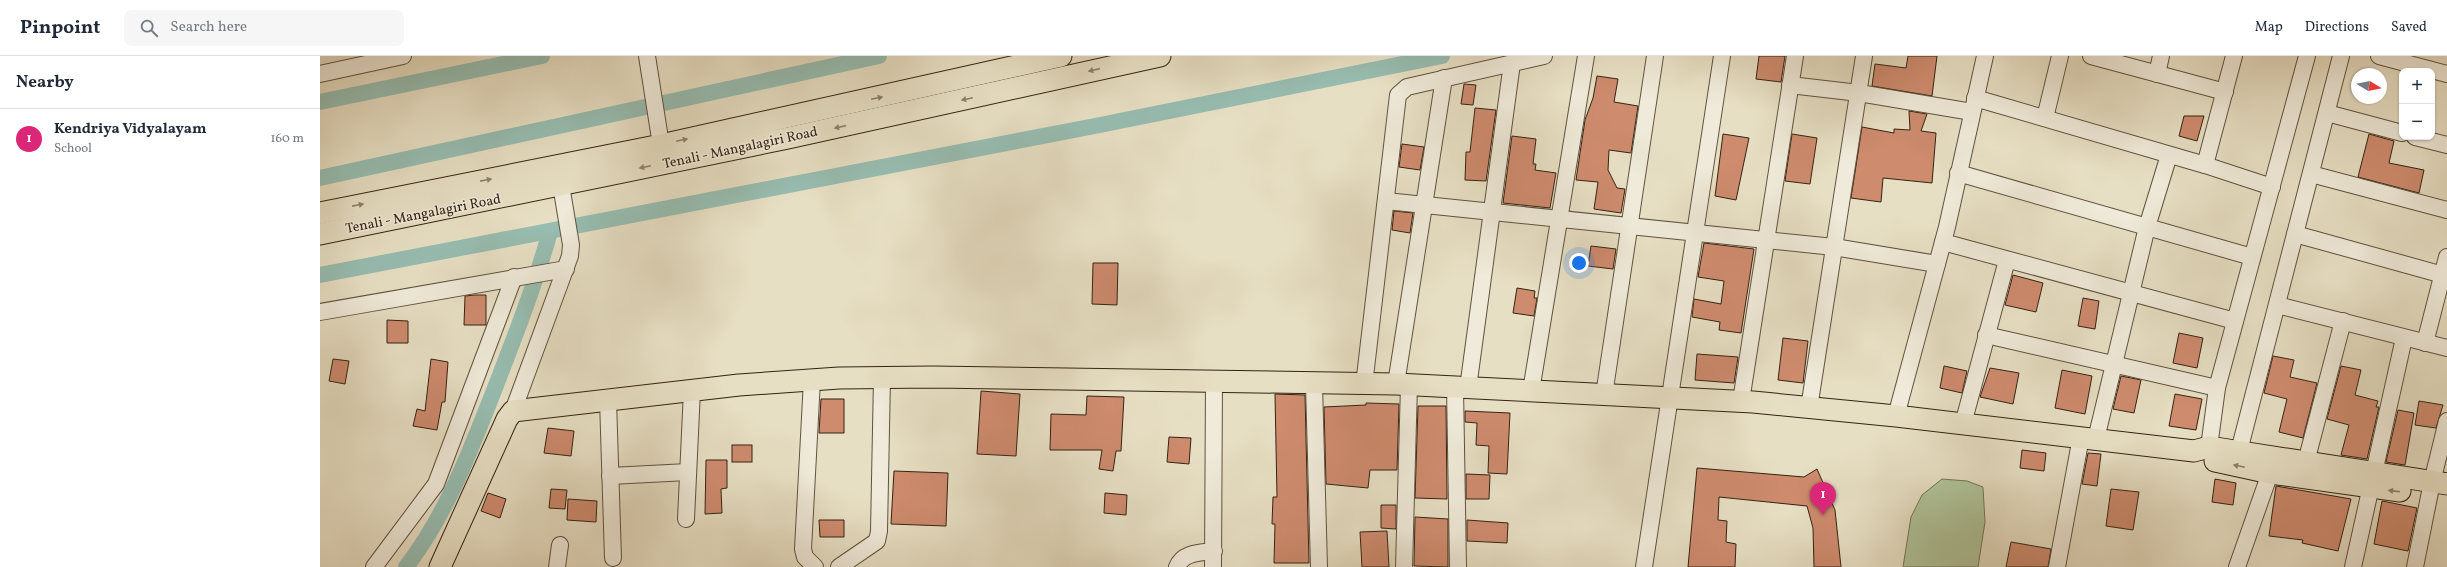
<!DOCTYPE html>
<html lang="en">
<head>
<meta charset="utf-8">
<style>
	body { margin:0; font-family:Vollkorn,serif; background:#f6f6f7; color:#1f2937 }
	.controls { position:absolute; right:12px; top:12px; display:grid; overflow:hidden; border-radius:8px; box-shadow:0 1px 3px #0004 }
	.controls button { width:36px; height:36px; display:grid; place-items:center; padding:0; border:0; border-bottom:1px solid #e0e1e3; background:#fff; color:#1f2937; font:20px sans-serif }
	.compass { position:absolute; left:2031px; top:12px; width:36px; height:36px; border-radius:50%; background:#fff; box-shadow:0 1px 3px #0004; rotate:100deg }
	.you { position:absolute; left:1259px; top:207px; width:14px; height:14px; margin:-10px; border:3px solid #fff; border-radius:50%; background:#1a73e8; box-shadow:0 0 0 6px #1a73e833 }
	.badge { display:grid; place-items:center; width:26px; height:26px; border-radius:50%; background:#db2777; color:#fff; font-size:13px; font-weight:700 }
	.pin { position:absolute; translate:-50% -33px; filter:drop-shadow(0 1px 2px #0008) }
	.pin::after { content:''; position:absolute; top:21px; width:14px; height:12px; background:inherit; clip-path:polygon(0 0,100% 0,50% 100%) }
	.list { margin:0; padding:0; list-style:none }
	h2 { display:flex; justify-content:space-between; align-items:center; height:52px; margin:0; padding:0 16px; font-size:17px }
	h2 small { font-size:13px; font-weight:400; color:#747a83 }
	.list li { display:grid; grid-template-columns:26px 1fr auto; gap:12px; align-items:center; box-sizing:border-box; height:60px; padding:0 16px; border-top:1px solid #e0e1e3 }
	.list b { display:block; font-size:15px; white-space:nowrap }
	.list p { margin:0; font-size:13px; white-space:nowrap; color:#747a83 }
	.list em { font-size:13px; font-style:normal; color:#747a83 }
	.icon { flex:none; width:22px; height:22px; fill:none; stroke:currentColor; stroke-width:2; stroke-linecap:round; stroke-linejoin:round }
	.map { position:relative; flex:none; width:2127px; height:511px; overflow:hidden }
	header { display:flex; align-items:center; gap:24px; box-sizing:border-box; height:56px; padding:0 20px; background:#fff; border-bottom:1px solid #e0e1e3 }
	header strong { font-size:19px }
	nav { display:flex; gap:22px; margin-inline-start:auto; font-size:14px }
	.search { width:280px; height:36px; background:#f6f6f7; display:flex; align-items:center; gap:10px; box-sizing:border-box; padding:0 14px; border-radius:8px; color:#747a83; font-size:15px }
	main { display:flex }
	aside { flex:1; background:#fff }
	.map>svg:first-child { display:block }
</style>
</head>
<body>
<header>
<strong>Pinpoint</strong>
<div class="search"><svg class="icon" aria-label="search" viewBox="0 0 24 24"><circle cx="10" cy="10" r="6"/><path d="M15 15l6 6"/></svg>Search here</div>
<nav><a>Map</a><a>Directions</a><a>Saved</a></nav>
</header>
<main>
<aside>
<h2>Nearby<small></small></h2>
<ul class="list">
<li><span class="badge">1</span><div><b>Kendriya Vidyalayam</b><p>School</p></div><em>160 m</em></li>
</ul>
</aside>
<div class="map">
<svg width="2127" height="511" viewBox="0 0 2127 511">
	<rect width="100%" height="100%" fill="#e7dfc4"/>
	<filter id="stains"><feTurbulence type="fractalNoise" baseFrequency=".005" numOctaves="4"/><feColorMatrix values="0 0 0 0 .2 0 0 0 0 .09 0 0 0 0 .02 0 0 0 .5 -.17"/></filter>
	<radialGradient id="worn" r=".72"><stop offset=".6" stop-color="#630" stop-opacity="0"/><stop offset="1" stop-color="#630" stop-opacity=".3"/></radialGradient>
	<polygon fill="#afc399" stroke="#717356" points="1622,423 1647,425 1663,431 1665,466 1658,511 1583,511 1591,461 1602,439"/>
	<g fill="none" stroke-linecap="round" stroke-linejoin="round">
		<g stroke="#97bdb1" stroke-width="16">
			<polyline points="0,46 222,0"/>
			<polyline points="0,122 559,0"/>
			<polyline points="0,219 770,71 1122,0"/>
			<path d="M86 511C126 459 149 398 173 337 194 283 214 232 230 176"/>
		</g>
	</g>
	<g fill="#ce8b6e" stroke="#332312">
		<polygon points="1439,0 1465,0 1461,26 1436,23"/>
		<polygon points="1588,0 1617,0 1612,40 1552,30 1555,8 1586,12"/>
		<polygon points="1277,20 1298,23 1294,46 1318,50 1311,97 1289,94 1288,114 1297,132 1305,133 1301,157 1274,153 1278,126 1256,124 1265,64 1273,42"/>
		<polygon points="1144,28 1156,29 1153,49 1141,48"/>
		<polygon points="1155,52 1176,54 1166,125 1145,124 1146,96 1150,96"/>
		<polygon points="1589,55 1607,58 1601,75 1616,77 1612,127 1563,122 1561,146 1531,142 1542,71 1574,77 1574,73 1590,74"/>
		<polygon points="1864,60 1884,60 1877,85 1859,80"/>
		<polygon points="1403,78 1429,82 1416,144 1395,140"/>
		<polygon points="1472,78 1497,82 1490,128 1465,125"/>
		<polygon points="2049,78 2074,85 2069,107 2104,114 2099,137 2038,121"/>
		<polygon points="1192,80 1216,83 1213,108 1216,108 1215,114 1236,117 1230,152 1183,147"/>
		<polygon points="1082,88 1104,91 1100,114 1079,111"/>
		<polygon points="1074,155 1093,157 1090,177 1072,174"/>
		<polygon points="1384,187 1434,193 1421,277 1399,274 1400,266 1372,261 1374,243 1401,248 1404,225 1378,221"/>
		<polygon points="1271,190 1296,193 1293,213 1268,210"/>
		<polygon points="773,207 798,207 797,249 772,248"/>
		<polygon points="1693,219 1723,227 1716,256 1685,249"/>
		<polygon points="1197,232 1215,235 1214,242 1217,242 1214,260 1193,257"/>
		<polygon points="155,239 166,239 166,269 144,269 145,240"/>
		<polygon points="1763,242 1779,245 1775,273 1758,270"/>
		<polygon points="67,264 88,265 88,287 67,287"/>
		<polygon points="1859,277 1883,282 1877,312 1853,307"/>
		<polygon points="1463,282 1488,285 1483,327 1458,324"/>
		<polygon points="1377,298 1418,301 1414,327 1375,324"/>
		<polygon points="1953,300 1974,304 1970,321 1997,327 1983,382 1959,376 1967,343 1944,337"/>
		<polygon points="13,303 29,305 25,328 9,325"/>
		<polygon points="111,303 128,306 125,346 122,346 117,374 93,370 97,353 105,355"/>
		<polygon points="1624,310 1647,315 1642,337 1620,332"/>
		<polygon points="2021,310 2041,314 2035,339 2058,345 2056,351 2059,351 2047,403 2021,399 2029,369 2007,363"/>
		<polygon points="1670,312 1699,317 1693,348 1660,341"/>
		<polygon points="1742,314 1772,320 1765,358 1735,352"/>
		<polygon points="1801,320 1821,324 1814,357 1793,353"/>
		<polygon points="661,335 700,338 696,400 657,398"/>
		<polygon points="955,338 985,339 989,507 954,507 955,468 952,468 953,441 957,441"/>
		<polygon points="1855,338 1882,343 1876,374 1849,370"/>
		<polygon points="767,340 804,341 801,395 796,395 793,415 779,413 782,394 730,394 731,358 766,359"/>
		<polygon points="501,343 524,343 524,377 499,377"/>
		<polygon points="2099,345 2123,349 2116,372 2095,369"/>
		<polygon points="1046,347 1079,348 1077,414 1050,414 1048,432 1006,428 1004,351 1046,349"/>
		<polygon points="1098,350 1126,350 1127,443 1095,442"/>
		<polygon points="2078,354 2094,357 2085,409 2066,406"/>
		<polygon points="1145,355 1190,357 1187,418 1168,417 1169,390 1156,389 1157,367 1145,366"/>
		<polygon points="228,372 254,375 251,400 224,397"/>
		<polygon points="849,381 871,382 869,408 847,406"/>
		<rect x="412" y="389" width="20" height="17"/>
		<polygon points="1702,394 1726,397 1724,415 1700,412"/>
		<polygon points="1768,397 1781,398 1777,430 1762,428"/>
		<polygon points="386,404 407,404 407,432 401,433 402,457 385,458"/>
		<polygon points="1377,412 1484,421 1497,413 1515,454 1521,511 1494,511 1493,472 1487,450 1399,441 1398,464 1407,465 1406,486 1416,488 1415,511 1368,511"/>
		<polygon points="574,415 628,417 626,470 571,468"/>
		<polygon points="1146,418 1170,419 1169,443 1146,443"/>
		<polygon points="1895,423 1916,427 1913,449 1892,446"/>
		<polygon points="1956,430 2031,443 2018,495 1982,487 1983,484 1949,480"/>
		<polygon points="231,433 247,434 245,453 229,452"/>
		<polygon points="1791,433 1819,436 1813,474 1786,470"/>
		<polygon points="168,437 186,443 180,462 161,455"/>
		<polygon points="785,437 807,439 806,459 784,457"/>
		<polygon points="248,443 277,445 276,466 247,464"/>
		<polygon points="2062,445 2097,452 2088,495 2054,488"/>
		<polygon points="1061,449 1076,449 1076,473 1061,472"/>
		<polygon points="1095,461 1128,463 1128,511 1094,510"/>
		<polygon points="499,464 524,464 524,481 500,481"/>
		<polygon points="1147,464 1188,467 1187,487 1147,485"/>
		<polygon points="1067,475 1069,511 1042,511 1040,476"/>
		<polygon points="1691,486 1731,493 1728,511 1686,511"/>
	</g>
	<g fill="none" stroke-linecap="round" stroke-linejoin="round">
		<defs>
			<g id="minor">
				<polyline points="327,0 341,89"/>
				<polyline points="1771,0 1905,36"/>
				<polyline points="2059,0 2127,18"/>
				<polyline points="0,18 83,0"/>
				<polyline points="1837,18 1841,0"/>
				<polyline points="1470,29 1539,37 1652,56"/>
				<polyline points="1655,42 1885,109 1952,131"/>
				<polyline points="2007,57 2082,77"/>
				<polyline points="1725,62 1740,0"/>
				<polyline points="2095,81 2127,89"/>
				<polyline points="1885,109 1914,0"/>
				<polyline points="1638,117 1932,201"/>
				<polyline points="1991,118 2127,154"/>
				<polyline points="1066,145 1514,191 1617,208"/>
				<polyline points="1975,178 2127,220"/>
				<polyline points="1623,186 1915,265"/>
				<polyline points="1957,249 2127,292"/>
				<polyline points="0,256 246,213"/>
				<polyline points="1666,279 1897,332"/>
				<polyline points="2105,287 2127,201"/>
				<polyline points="492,324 483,493 485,501 495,511"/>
				<polyline points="994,328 999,511"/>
				<polyline points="1076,328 1124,22"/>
				<polyline points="1044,329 1078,39 1087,31 1224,0"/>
				<polyline points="1135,331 1138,511"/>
				<polyline points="1148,332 1192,7"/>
				<polyline points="1211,335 1266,0"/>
				<polyline points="1284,339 1335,0"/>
				<polyline points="288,344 293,502"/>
				<polyline points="1421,345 1475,0"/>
				<polyline points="1489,352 1544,0"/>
				<polyline points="193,355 250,200 251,189 239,117"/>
				<polyline points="1576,360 1627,171 1665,0"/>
				<polyline points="1643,368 1687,204"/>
				<polyline points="1776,383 1827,171 1849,99"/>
				<polyline points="1889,391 1897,332 1987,0"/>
				<polyline points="1919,395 2021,0"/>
				<polyline points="1986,406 2023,265"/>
				<polyline points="290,420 368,416"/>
				<polyline points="366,463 372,334"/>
				<polyline points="54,511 116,428 194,221"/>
				<polyline points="237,511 240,489"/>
				<polyline points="519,511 557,485 559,475 562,322"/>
				<path d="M857 511C863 496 880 497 894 495"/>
				<polyline points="893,511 894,326"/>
				<polyline points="1084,511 1089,329"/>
				<polyline points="1324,511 1402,0"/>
				<polyline points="1737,511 1761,381"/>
				<polyline points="1917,511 1950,417"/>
				<polyline points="2033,511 2084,282"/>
				<polyline points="2095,511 2112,426 2127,365"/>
			</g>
			<g id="major">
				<polyline points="0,157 341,89 741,0"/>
				<polyline points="0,178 468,82 840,0"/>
				<polyline points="1895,405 1950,417 2080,435"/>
				<polyline points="120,511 187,363 193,355 419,329 519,322 613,321 1076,328 1433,346 1576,360 1874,395 1889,391 2127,428"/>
			</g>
		</defs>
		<use href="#minor" stroke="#60523e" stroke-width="18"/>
		<use href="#major" stroke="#332312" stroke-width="23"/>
		<use href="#minor" stroke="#efead9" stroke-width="16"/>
		<use href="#major" stroke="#e7dfc4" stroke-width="21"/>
	</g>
	<defs><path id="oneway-solid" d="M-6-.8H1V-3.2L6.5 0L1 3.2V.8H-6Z"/></defs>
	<g fill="#8d816b">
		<use href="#oneway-solid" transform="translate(774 14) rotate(167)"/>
		<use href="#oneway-solid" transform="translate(557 42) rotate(-12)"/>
		<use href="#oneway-solid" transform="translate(647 43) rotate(168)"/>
		<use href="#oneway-solid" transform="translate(520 71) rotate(167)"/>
		<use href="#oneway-solid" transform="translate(362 84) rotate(-12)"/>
		<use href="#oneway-solid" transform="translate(325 111) rotate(168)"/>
		<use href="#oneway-solid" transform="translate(166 124) rotate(-11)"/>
		<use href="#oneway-solid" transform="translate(38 149) rotate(-11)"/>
		<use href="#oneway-solid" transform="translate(1919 410) rotate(-168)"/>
		<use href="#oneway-solid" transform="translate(2074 435) rotate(-173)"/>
	</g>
	<g text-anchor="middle" stroke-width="3" stroke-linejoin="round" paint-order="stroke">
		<g font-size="14" fill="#332312" stroke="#efead9">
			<text transform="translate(420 91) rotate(-12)" y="5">Tenali - Mangalagiri Road</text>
			<text transform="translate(103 157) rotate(-11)" y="5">Tenali - Mangalagiri Road</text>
		</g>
	</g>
	<rect width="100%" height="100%" filter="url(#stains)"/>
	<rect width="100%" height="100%" fill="url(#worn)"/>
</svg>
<div class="controls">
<button>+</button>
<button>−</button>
</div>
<svg class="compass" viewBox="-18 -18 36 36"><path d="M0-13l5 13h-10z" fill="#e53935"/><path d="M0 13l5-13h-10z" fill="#747a83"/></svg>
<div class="you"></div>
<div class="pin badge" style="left:1503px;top:459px">1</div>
</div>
</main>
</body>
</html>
